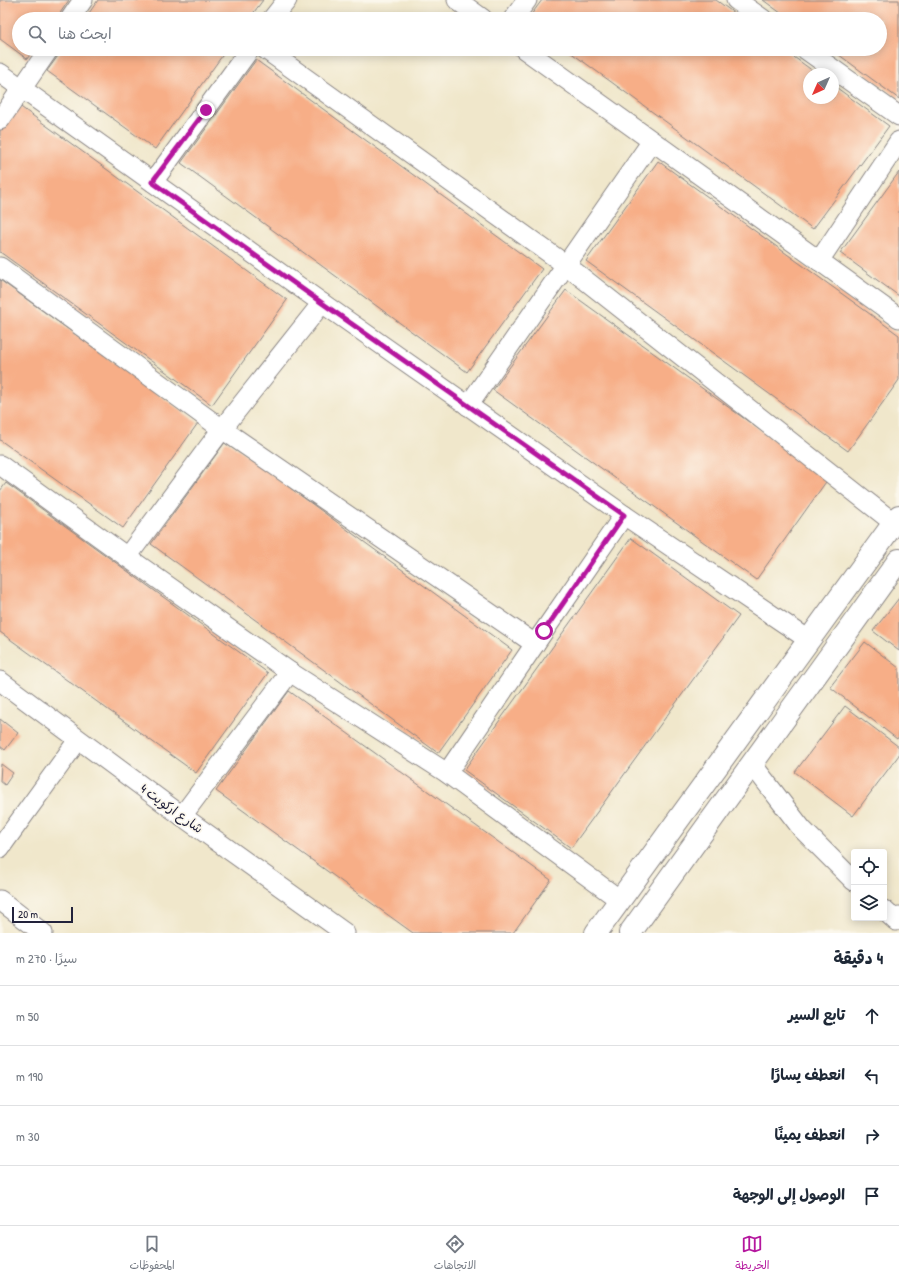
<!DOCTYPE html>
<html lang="ar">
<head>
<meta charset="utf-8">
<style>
	body { margin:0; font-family:"Patrick Hand","Playpen Sans Arabic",sans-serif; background:#f6f6f7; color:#1f2937; direction:rtl }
	.controls { position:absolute; right:12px; bottom:12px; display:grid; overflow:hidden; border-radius:4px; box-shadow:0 2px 10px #0003 }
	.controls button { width:36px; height:36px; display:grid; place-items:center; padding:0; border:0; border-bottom:1px solid #e0e1e3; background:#fff; color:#1f2937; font:20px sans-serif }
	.compass { position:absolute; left:803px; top:68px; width:36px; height:36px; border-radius:50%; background:#fff; box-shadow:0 2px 10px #0003; rotate:225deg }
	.scale { position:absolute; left:12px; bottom:10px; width:61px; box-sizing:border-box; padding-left:4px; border:2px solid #22223b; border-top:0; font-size:11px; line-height:14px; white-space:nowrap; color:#22223b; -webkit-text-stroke:3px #fbf7ec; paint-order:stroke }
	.stop { position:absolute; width:12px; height:12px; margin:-9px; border:3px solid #b5179e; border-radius:50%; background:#fff }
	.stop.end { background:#b5179e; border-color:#fff; box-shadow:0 1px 4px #0008 }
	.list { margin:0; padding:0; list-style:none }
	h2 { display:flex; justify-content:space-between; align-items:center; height:52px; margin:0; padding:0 16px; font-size:17px }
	h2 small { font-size:13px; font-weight:400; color:#747a83 }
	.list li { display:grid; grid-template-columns:26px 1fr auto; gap:12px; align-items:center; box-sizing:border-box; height:60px; padding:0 16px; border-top:1px solid #e0e1e3 }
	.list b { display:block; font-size:15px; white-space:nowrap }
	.list em { font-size:13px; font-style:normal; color:#747a83 }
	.icon { flex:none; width:22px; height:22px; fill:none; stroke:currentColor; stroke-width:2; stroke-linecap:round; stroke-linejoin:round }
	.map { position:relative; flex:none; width:899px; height:933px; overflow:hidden; direction:ltr }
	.search { position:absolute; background:#fff; box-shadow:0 2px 10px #0003; left:12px; right:12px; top:12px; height:44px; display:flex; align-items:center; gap:10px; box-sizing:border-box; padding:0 14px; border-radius:22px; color:#747a83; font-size:15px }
	.sheet { height:292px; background:#fff }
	nav { display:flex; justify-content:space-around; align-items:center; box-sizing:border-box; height:56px; border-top:1px solid #e0e1e3; background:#fff; font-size:11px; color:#747a83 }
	nav a { display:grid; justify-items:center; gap:2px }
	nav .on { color:#b5179e }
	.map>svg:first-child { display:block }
</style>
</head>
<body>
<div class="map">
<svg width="899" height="933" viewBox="0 0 899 933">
	<rect width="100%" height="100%" fill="#fbf7ec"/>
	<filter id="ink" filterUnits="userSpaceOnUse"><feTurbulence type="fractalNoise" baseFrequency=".025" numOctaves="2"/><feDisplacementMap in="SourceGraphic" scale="8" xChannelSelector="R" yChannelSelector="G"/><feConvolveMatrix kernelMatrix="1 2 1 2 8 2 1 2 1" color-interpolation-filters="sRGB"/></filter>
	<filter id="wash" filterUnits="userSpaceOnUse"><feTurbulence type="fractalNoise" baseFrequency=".012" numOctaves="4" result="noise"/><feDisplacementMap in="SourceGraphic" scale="16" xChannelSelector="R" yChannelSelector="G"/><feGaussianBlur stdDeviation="0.9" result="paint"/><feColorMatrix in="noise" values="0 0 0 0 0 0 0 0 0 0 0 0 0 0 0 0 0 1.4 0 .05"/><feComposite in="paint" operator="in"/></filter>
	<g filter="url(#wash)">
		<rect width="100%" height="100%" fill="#f0e7cb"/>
		<g id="blocks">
			<g fill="#f7ae87">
				<polygon points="0,0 69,0 56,19 19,19 19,49 34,49 27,59 0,39"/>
				<polygon points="98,0 263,0 249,19 85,19"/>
				<polygon points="542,0 716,0 742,19 528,19"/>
				<polygon points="763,0 899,0 899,99 831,49 880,49 880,19 789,19"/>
				<polygon points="63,49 227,49 155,149 47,71"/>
				<polygon points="566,49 783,49 817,74 809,74 809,98 833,98 833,85 889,126 813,229"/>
				<polygon points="256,60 542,269 467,372 181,163"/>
				<polygon points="18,105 287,300 212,405 0,252 0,130"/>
				<polygon points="658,161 899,335 899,380 848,451 586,261"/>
				<polygon points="899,172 899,296 840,253"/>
				<polygon points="0,280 198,423 123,528 0,440"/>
				<polygon points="566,290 828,479 756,580 493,390"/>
				<polygon points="226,441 512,650 438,753 151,544"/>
				<polygon points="6,483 268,673 196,773 0,632 0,491"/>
				<polygon points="631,538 739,616 571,848 464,770"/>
				<polygon points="899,598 899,651 873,631"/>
				<polygon points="865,642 899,668 899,736 897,739 830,687"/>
				<polygon points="289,691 551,880 513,933 413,933 216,791"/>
				<polygon points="845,706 899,747 899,755 853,816 795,772"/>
				<polygon points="0,719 18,733 5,750 0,746"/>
				<polygon points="1,764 13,773 5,785 0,781"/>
			</g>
		</g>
	</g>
	<g filter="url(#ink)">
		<use href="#blocks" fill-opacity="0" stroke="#898483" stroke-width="1"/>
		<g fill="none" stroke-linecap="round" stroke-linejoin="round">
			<defs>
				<g id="street">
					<polyline points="457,0 483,19"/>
					<polyline points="736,0 763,19"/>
					<polyline points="70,19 83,0"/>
					<polyline points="272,19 287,0"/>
					<polyline points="513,19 527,0"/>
					<polyline points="265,49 566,265 894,523"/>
					<polyline points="524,49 899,318"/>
					<polyline points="805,49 899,116"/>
					<polyline points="0,73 322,303 624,515 809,640"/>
					<polyline points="0,120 49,49"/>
					<polyline points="153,182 250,49"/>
					<polyline points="819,261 899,141"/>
					<polyline points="0,267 222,429 535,644"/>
					<polyline points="468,406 652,141"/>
					<polyline points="0,465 127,557 290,672 447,773 620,900"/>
					<polyline points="127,557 222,429 322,303"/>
					<polyline points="0,681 182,816 345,933"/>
					<polyline points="752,764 802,829 854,881"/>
					<polyline points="447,773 535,644 624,515"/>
					<polyline points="182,816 290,672"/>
					<polyline points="0,848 78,740"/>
					<polyline points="0,900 43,933"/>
					<polyline points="884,910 896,921 899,916"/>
				</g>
				<g id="secondary">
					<polyline points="596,933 899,516"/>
					<polyline points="630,933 899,560"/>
				</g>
			</defs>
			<use href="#street" stroke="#898483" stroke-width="21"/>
			<use href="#secondary" stroke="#898483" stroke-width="24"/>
			<use href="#street" stroke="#fff" stroke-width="19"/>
			<use href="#secondary" stroke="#fff" stroke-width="22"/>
		</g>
	</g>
	<g fill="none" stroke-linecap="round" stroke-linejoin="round" filter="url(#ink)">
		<polyline stroke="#b5179e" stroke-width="5" points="206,110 152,182 322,303 624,515 544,631"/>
	</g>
	<g text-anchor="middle" stroke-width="3.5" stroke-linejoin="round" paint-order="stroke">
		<g font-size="13" fill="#22223b" stroke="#fbf7ec">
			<text transform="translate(172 808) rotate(36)" y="5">شارع اركويت 4</text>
		</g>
	</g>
</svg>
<div class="controls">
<button><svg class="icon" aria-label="locate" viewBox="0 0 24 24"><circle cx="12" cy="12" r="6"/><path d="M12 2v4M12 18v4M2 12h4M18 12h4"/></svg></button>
<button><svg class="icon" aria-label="layers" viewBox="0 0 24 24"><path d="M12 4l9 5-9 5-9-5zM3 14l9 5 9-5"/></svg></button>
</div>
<svg class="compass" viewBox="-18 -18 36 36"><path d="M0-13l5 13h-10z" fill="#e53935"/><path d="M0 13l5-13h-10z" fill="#747a83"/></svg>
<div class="scale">20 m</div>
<div class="stop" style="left:544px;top:631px"></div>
<div class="stop end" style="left:206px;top:110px"></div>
<div class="search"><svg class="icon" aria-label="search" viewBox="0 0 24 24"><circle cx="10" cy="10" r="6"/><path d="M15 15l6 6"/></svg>ابحث هنا</div>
</div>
<section class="sheet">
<h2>4 دقيقة<small>سيرًا · 270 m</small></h2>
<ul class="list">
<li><svg class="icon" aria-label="ahead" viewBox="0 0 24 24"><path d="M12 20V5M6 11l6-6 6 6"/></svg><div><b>تابع السير</b></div><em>50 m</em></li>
<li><svg class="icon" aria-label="left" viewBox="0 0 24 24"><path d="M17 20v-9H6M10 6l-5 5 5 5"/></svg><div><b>انعطف يسارًا</b></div><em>190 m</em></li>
<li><svg class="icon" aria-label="right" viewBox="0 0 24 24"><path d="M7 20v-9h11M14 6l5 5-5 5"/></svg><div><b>انعطف يمينًا</b></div><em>30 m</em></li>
<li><svg class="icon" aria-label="arrive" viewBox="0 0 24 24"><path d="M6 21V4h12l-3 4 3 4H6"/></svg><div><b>الوصول إلى الوجهة</b></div></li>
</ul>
</section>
<nav>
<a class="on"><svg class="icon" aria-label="map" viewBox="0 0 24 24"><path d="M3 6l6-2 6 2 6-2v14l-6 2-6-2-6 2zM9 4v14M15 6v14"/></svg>الخريطة</a>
<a><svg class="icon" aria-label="directions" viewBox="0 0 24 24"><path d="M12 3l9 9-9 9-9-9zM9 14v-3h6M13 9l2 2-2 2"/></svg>الاتجاهات</a>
<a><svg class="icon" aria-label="saved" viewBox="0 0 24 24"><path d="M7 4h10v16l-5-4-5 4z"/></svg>المحفوظات</a>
</nav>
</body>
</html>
